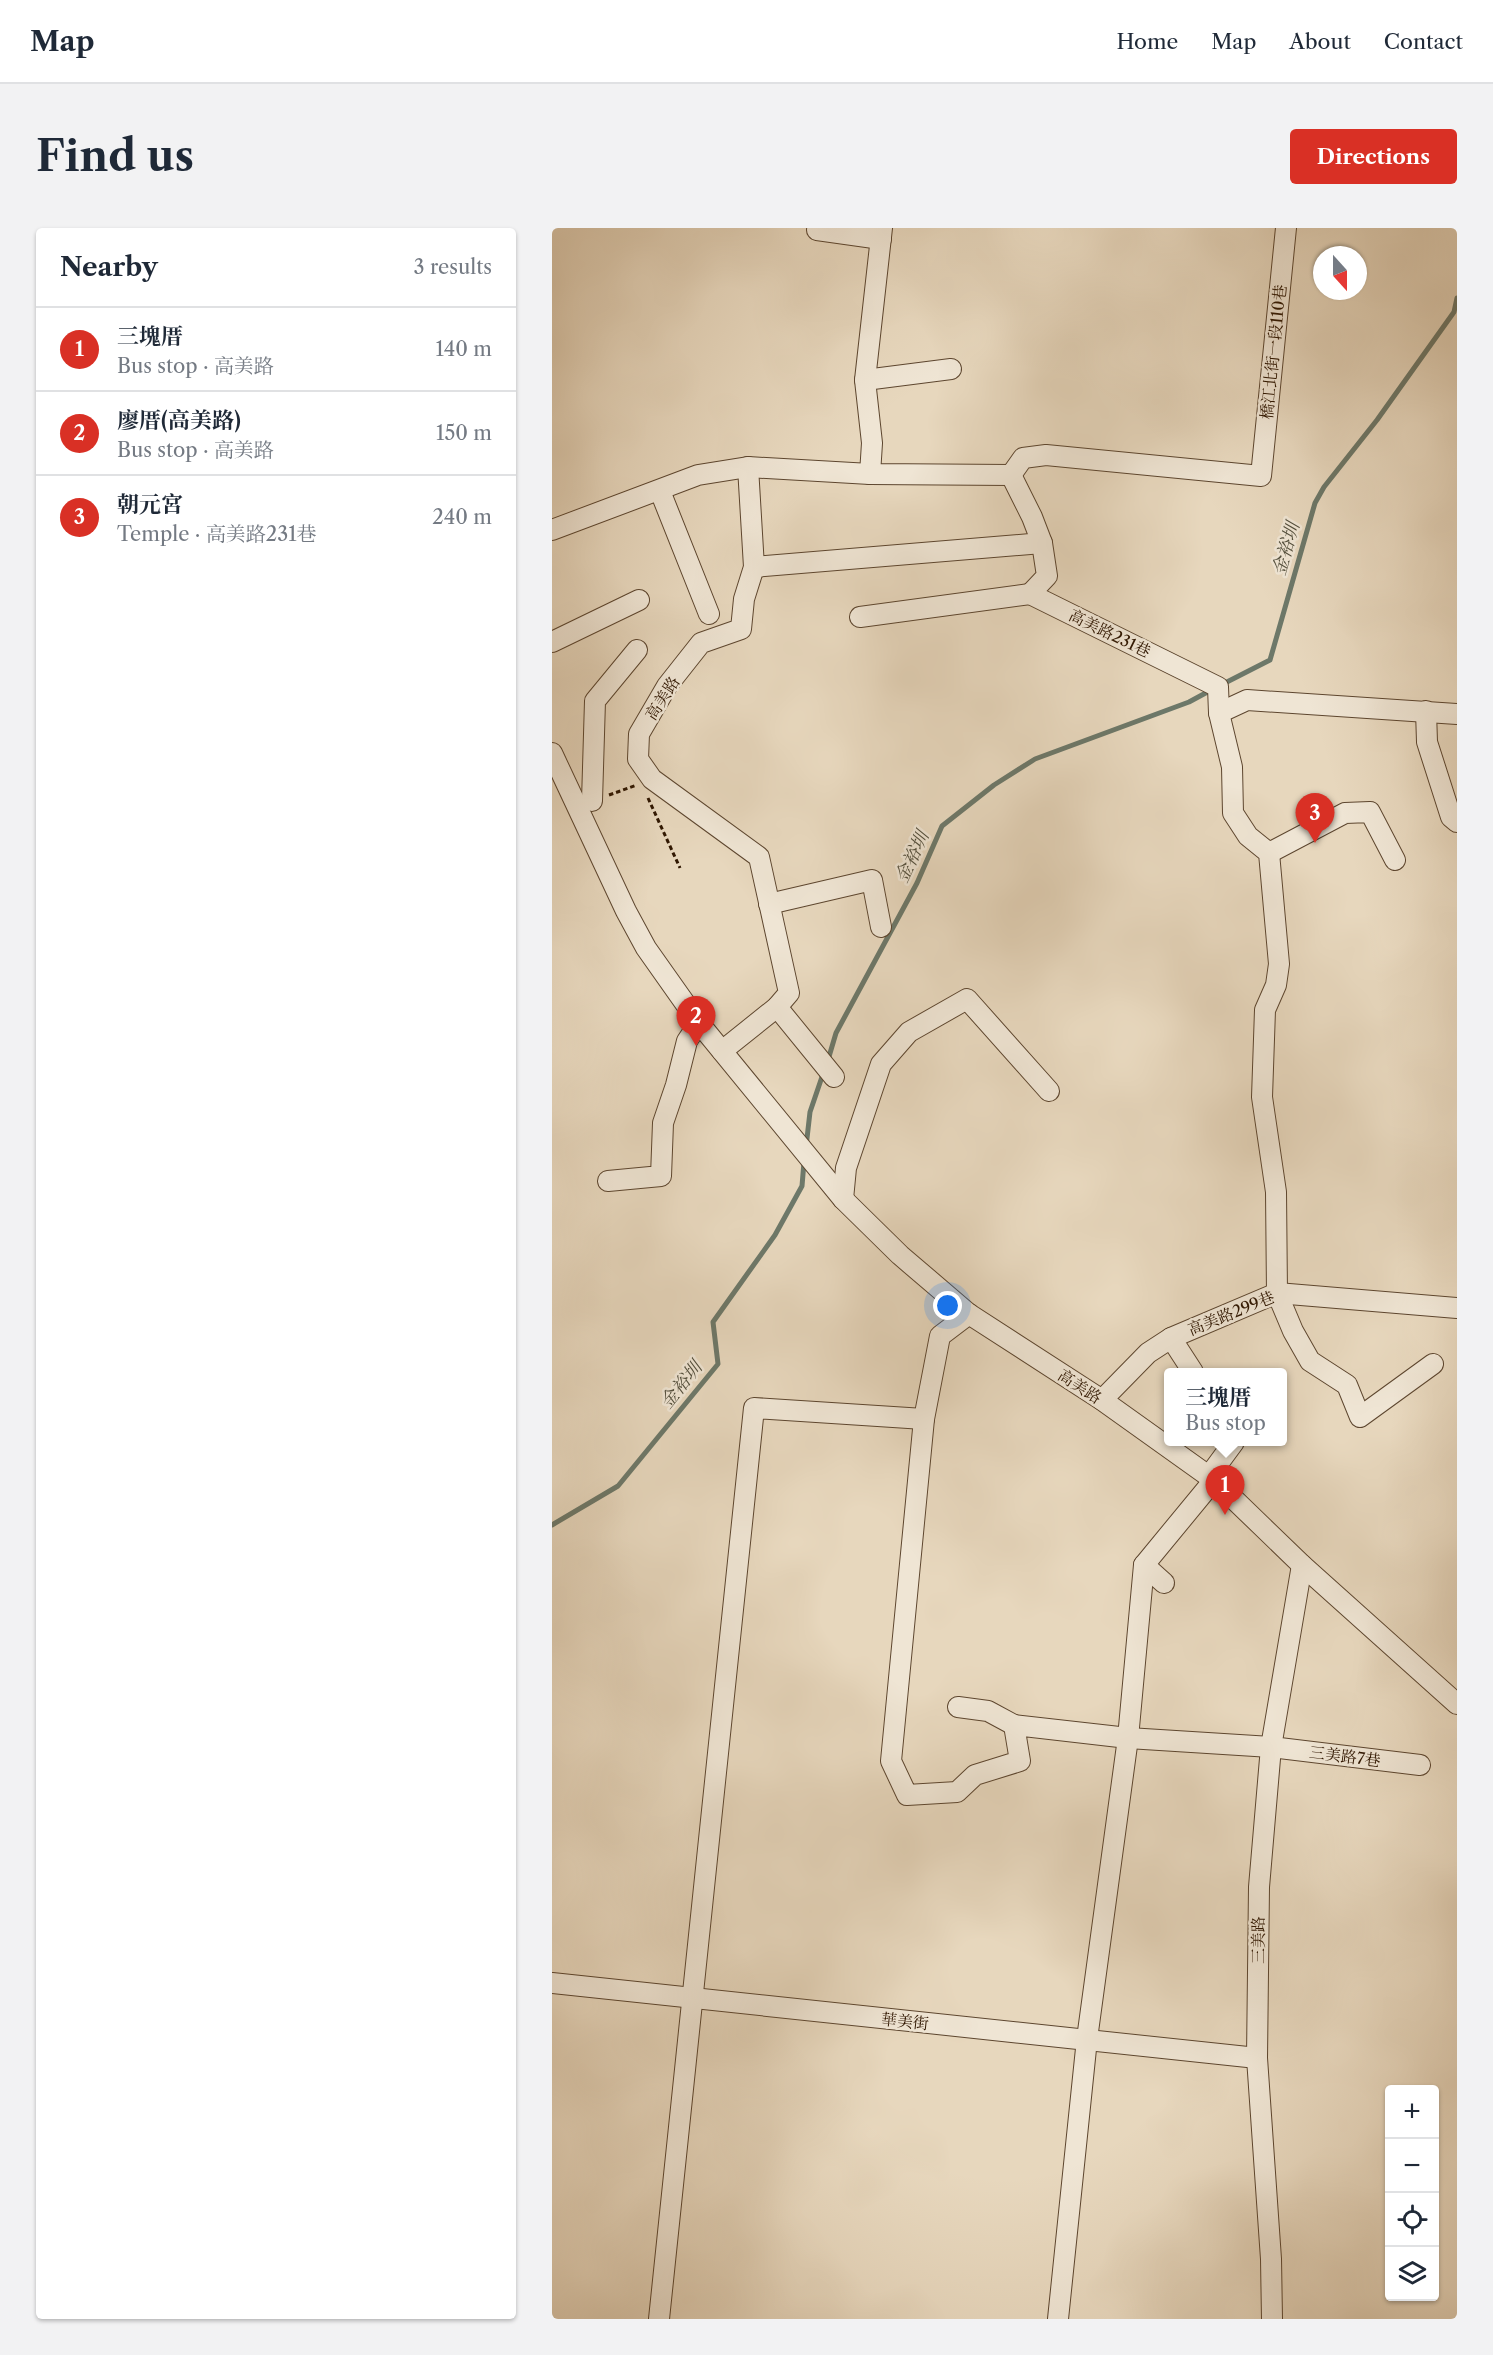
<!DOCTYPE html>
<html lang="en">
<head>
<meta charset="utf-8">
<style>
	body { margin:0; font-family:"Libre Caslon Text","Noto Serif TC",serif; background:#f2f2f3; color:#1f2937 }
	.controls { position:absolute; right:18px; bottom:18px; display:grid; overflow:hidden; border-radius:6px; box-shadow:0 2px 4px #0004 }
	.controls button { width:54px; height:54px; display:grid; place-items:center; padding:0; border:0; border-bottom:2px solid #e0e1e3; background:#fff; color:#1f2937; font:30px sans-serif }
	.compass { position:absolute; left:761px; top:18px; width:54px; height:54px; border-radius:50%; background:#fff; box-shadow:0 2px 4px #0004; rotate:159deg }
	.you { position:absolute; left:396px; top:1078px; width:21px; height:21px; margin:-15px; border:4px solid #fff; border-radius:50%; background:#1a73e8; box-shadow:0 0 0 9px #1a73e833 }
	.badge { display:grid; place-items:center; width:39px; height:39px; border-radius:50%; background:#d93025; color:#fff; font-size:20px; font-weight:700 }
	.pin { position:absolute; translate:-50% -50px; filter:drop-shadow(0 2px 3px #0008) }
	.pin::after { content:''; position:absolute; top:32px; width:21px; height:18px; background:inherit; clip-path:polygon(0 0,100% 0,50% 100%) }
	.popup { position:absolute; left:612px; top:1140px; width:123px; height:78px; box-sizing:border-box; display:grid; place-content:center; border-radius:6px; background:#fff; filter:drop-shadow(0 2px 4px #0005); font-size:20px; white-space:nowrap; color:#747a83 }
	.popup b { font-size:22px; color:#1f2937 }
	.popup::after { content:''; position:absolute; left:50%; top:100%; margin-left:-12px; border:12px solid transparent; border-top-color:#fff }
	.list { margin:0; padding:0; list-style:none }
	h2 { display:flex; justify-content:space-between; align-items:center; height:78px; margin:0; padding:0 24px; font-size:26px }
	h2 small { font-size:20px; font-weight:400; color:#747a83 }
	.list li { display:grid; grid-template-columns:39px 1fr auto; gap:18px; align-items:center; box-sizing:border-box; height:84px; padding:0 24px; border-top:2px solid #e0e1e3 }
	.list b { display:block; font-size:22px; white-space:nowrap }
	.list p { margin:0; font-size:20px; white-space:nowrap; color:#747a83 }
	.list em { font-size:20px; font-style:normal; color:#747a83 }
	.icon { flex:none; width:33px; height:33px; fill:none; stroke:currentColor; stroke-width:2; stroke-linecap:round; stroke-linejoin:round }
	.map { position:relative; flex:none; width:905px; height:2091px; overflow:hidden; border-radius:6px }
	header { display:flex; align-items:center; gap:36px; box-sizing:border-box; height:84px; padding:0 30px; background:#fff; border-bottom:2px solid #e0e1e3 }
	header strong { font-size:28px }
	nav { display:flex; gap:33px; margin-inline-start:auto; font-size:21px }
	.intro { display:flex; align-items:center; justify-content:space-between; box-sizing:border-box; height:144px; padding:0 36px }
	h1 { margin:0; font-size:42px }
	.button { padding:15px 27px; border-radius:6px; background:#d93025; color:#fff; font-size:21px; font-weight:700 }
	main { display:flex; gap:36px; padding:0 36px }
	aside { flex:1; background:#fff; border-radius:6px; box-shadow:0 2px 4px #0004 }
	.map>svg:first-child { display:block }
</style>
</head>
<body>
<header>
<strong>Map</strong>
<nav><a>Home</a><a>Map</a><a>About</a><a>Contact</a></nav>
</header>
<div class="intro"><h1>Find us</h1><a class="button">Directions</a></div>
<main>
<aside>
<h2>Nearby<small>3 results</small></h2>
<ul class="list">
<li><span class="badge">1</span><div><b>三塊厝</b><p>Bus stop · 高美路</p></div><em>140 m</em></li>
<li><span class="badge">2</span><div><b>廖厝(高美路)</b><p>Bus stop · 高美路</p></div><em>150 m</em></li>
<li><span class="badge">3</span><div><b>朝元宮</b><p>Temple · 高美路231巷</p></div><em>240 m</em></li>
</ul>
</aside>
<div class="map">
<svg width="905" height="2091" viewBox="0 0 905 2091">
	<rect width="100%" height="100%" fill="#e7d7bd"/>
	<filter id="stains"><feTurbulence type="fractalNoise" baseFrequency=".00333" numOctaves="4"/><feColorMatrix values="0 0 0 0 .2 0 0 0 0 .09 0 0 0 0 .02 0 0 0 .5 -.17"/></filter>
	<radialGradient id="worn" r=".72"><stop offset=".6" stop-color="#630" stop-opacity="0"/><stop offset="1" stop-color="#630" stop-opacity=".3"/></radialGradient>
	<g fill="none" stroke-linecap="round" stroke-linejoin="round">
		<g stroke="#6d7869" stroke-width="5">
			<polyline points="669,457 718,432 763,275 772,259 825,192 902,84 905,70"/>
			<polyline points="276,832 284,805 365,655 390,598 442,557 483,531 637,474 661,461"/>
			<polyline points="254,919 258,884 272,843"/>
			<polyline points="0,1297 66,1258 166,1136 161,1094 223,1007 250,958 252,934"/>
		</g>
		<defs>
			<g id="minor">
				<polyline points="265,2 329,11"/>
				<polyline points="313,152 399,141"/>
				<polyline points="318,246 320,215 313,152 330,0"/>
				<polyline points="459,247 480,289 490,315 495,348 478,366 666,459 667,485 680,539 681,585 696,608 717,625 727,736 724,757 713,782 710,869 724,964 725,1065 741,1103 758,1133 795,1157 808,1189 881,1136"/>
				<polyline points="108,263 157,386"/>
				<polyline points="0,302 146,247 196,239 318,246 459,247 471,230 494,227 709,248 734,0"/>
				<polyline points="202,339 490,315"/>
				<polyline points="308,389 478,366"/>
				<polyline points="0,414 87,372"/>
				<polyline points="874,483 875,514 899,589 905,594"/>
				<polyline points="667,485 695,472 905,486"/>
				<polyline points="0,525 74,683 94,720 147,795 291,971 348,1027 417,1086 550,1172 662,1252 750,1337 905,1476"/>
				<polyline points="40,573 43,473 85,422"/>
				<polyline points="717,625 793,585 818,584 843,632"/>
				<polyline points="217,676 320,652 329,699"/>
				<polyline points="225,779 282,849"/>
				<polyline points="170,823 225,779 237,765 207,629 100,551 86,531 87,506 115,458 149,415 189,401 192,371 202,339 196,239"/>
				<polyline points="56,953 109,948 111,895 124,857 135,813 147,795"/>
				<polyline points="291,971 294,940 329,836 357,804 415,771 497,863"/>
				<polyline points="417,1086 388,1108 372,1191 339,1533 355,1567 405,1564 423,1547 468,1533 462,1497 576,1510 719,1519 868,1537"/>
				<polyline points="619,1110 641,1144"/>
				<polyline points="550,1172 596,1125 619,1110 725,1065 905,1080"/>
				<polyline points="657,1248 682,1214"/>
				<polyline points="592,1337 612,1355"/>
				<polyline points="406,1479 436,1483 462,1497"/>
				<polyline points="0,1755 705,1830"/>
				<polyline points="107,2091 202,1180 372,1191"/>
				<polyline points="506,2091 535,1811 576,1510 592,1337 662,1252"/>
				<polyline points="720,2091 719,2031 705,1830 707,1659 719,1519 750,1337"/>
			</g>
		</defs>
		<use href="#minor" stroke="#5d462f" stroke-width="22"/>
		<g stroke="#2f1600" stroke-width="3" stroke-dasharray="4.5 3" stroke-linecap="butt">
			<polyline points="57,567 85,557"/>
			<polyline points="96,570 128,640"/>
		</g>
		<use href="#minor" stroke="#efe5d4" stroke-width="20"/>
	</g>
	<g text-anchor="middle" stroke-width="5" stroke-linejoin="round" paint-order="stroke">
		<g font-size="16" fill="#2f1600" stroke="#efe5d4">
			<text transform="translate(721 124) rotate(-84)" y="6">橋江北街一段110巷</text>
			<text transform="translate(558 405) rotate(26)" y="6">高美路231巷</text>
			<text transform="translate(110 470) rotate(-57)" y="6">高美路</text>
			<text transform="translate(679 1085) rotate(-22)" y="6">高美路299巷</text>
			<text transform="translate(528 1158) rotate(33)" y="6">高美路</text>
			<text transform="translate(793 1528) rotate(7)" y="6">三美路7巷</text>
			<text transform="translate(706 1712) rotate(-90)" y="6">三美路</text>
			<text transform="translate(353 1793) rotate(6)" y="6">華美街</text>
		</g>
		<g font-size="18" font-style="italic" fill="#534f3d" stroke="#efe5d4">
			<text transform="translate(734 321) rotate(-74)" y="6">金裕圳</text>
			<text transform="translate(360 629) rotate(-65)" y="6">金裕圳</text>
			<text transform="translate(129 1157) rotate(-51)" y="6">金裕圳</text>
		</g>
	</g>
	<rect width="100%" height="100%" filter="url(#stains)"/>
	<rect width="100%" height="100%" fill="url(#worn)"/>
</svg>
<div class="controls">
<button>+</button>
<button>−</button>
<button><svg class="icon" aria-label="locate" viewBox="0 0 24 24"><circle cx="12" cy="12" r="6"/><path d="M12 2v4M12 18v4M2 12h4M18 12h4"/></svg></button>
<button><svg class="icon" aria-label="layers" viewBox="0 0 24 24"><path d="M12 4l9 5-9 5-9-5zM3 14l9 5 9-5"/></svg></button>
</div>
<svg class="compass" viewBox="-18 -18 36 36"><path d="M0-13l5 13h-10z" fill="#e53935"/><path d="M0 13l5-13h-10z" fill="#747a83"/></svg>
<div class="you"></div>
<div class="pin badge" style="left:673px;top:1287px">1</div>
<div class="popup"><b>三塊厝</b>Bus stop</div>
<div class="pin badge" style="left:144px;top:818px">2</div>
<div class="pin badge" style="left:763px;top:615px">3</div>
</div>
</main>
</body>
</html>
